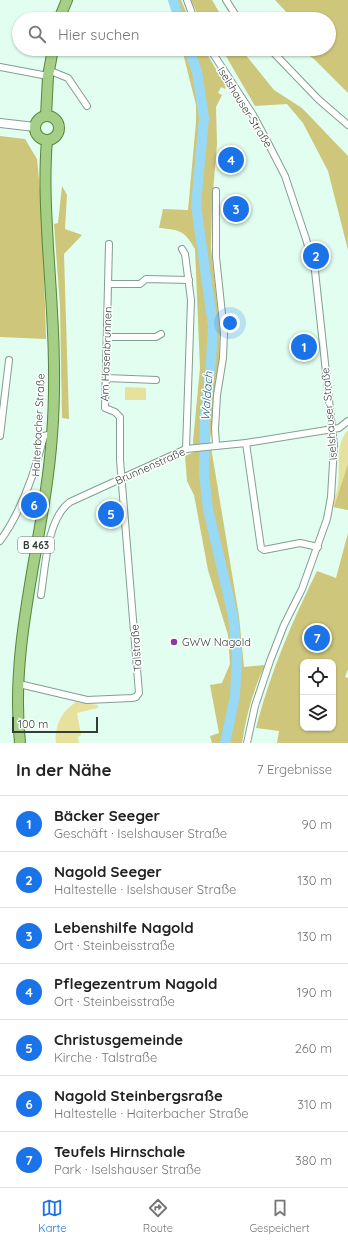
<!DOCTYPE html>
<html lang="de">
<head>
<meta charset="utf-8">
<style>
	body { margin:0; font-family:Quicksand,sans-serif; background:#f6f6f6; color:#222 }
	.controls { position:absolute; right:12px; bottom:12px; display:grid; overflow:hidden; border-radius:8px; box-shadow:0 1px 3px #0004 }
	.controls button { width:36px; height:36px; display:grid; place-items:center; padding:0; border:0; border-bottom:1px solid #e0e0e0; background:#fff; color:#222; font:20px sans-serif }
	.scale { position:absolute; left:12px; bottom:10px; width:86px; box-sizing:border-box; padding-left:4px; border:2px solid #333e39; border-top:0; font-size:11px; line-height:14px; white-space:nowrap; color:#333e39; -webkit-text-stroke:3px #fff; paint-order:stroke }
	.you { position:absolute; left:230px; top:323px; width:14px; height:14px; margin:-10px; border:3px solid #fff; border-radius:50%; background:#1a73e8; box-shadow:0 0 0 6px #1a73e833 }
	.badge { display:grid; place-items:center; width:26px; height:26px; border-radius:50%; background:#1a73e8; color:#fff; font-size:13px; font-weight:700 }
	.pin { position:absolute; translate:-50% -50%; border:2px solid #fff; box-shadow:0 1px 4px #0006 }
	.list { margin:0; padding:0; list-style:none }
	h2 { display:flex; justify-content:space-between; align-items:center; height:52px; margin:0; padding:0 16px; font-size:17px }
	h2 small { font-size:13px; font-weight:400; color:#767676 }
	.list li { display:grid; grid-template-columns:26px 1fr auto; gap:12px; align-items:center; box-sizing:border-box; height:56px; padding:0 16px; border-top:1px solid #e0e0e0 }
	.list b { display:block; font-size:15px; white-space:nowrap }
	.list p { margin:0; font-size:13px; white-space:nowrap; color:#767676 }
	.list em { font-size:13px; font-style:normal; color:#767676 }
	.icon { flex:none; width:22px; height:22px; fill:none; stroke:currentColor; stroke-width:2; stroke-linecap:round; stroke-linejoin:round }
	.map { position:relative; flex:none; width:348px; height:743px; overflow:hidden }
	.search { position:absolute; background:#fff; box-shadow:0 1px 3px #0004; left:12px; right:12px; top:12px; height:44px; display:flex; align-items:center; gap:10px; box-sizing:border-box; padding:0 14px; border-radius:22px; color:#767676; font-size:15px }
	.sheet { height:444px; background:#fff }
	nav { display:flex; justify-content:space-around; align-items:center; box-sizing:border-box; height:56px; border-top:1px solid #e0e0e0; background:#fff; font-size:11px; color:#767676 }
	nav a { display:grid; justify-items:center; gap:2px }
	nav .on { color:#1a73e8 }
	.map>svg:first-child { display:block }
</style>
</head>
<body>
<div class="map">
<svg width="348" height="743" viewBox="0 0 348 743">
	<rect width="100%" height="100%" fill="#e1fef0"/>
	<g fill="#e7e19e">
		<polygon points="125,387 146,388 146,400 125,400"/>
		<path d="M348 430V510L332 507C334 500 337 492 338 485 341 466 334 445 348 430Z"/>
		<path d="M76 702 98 705V708L77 713 81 735 78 737 79 743H56C54 726 62 711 76 702Z"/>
	</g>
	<g fill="#cdc67b" fill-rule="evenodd">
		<polygon points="170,0 181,0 189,19 174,19"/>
		<polygon points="191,0 212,0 223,19 200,19"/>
		<polygon points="275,0 348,0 348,93 314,59 300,49 329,49 329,19 293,19"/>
		<path d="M182 49H204L226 86 225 89 221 87 218 93 222 95 216 107 217 144 212 204 211 248 220 332 219 362 210 441 239 616 244 667 265 665C253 690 246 716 242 743H212L210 736 219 733 210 685 222 683 230 664 228 635 208 570 194 495 187 481 185 456 194 452 193 441 200 368 195 249C184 230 180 230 159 228L163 209 188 210 196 122V105Z"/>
		<polygon points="215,49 241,49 274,90 302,108 348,156 348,250 328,171 303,123 287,104 255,106 223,51 216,51"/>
		<polygon points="0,136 25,139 37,159 42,211 46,339 0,337"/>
		<polygon points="62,186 67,195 65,229 82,235 64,254 69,419 62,418 60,306 54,224 58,223"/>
		<polygon points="348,464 348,510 334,507"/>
		<path d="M348 533V669L345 677 348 678V743H277L279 731 256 728C270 673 292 622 317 571L336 578ZM303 662H333V728H303Z"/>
	</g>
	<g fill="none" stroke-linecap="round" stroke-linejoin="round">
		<g stroke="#98daf6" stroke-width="10">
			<polyline points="173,0 179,19"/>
			<polyline points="189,49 197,72 204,118 196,205 213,326 211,361 205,414 204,474 208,509 233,616 237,656 235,696 225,743"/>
		</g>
		<defs>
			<g id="minor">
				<polyline points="187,0 194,19"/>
				<polyline points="226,0 238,19"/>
				<polyline points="230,19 231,19"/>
				<polyline points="210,49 253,115 268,143 285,176 306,239 315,271 334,446 331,497 327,519 302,589 284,625 270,661 255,706 247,743"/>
				<polyline points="270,49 318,99 348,125"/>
				<polyline points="0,67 48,76"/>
				<polyline points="48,70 68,78 87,106"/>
				<polyline points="216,191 216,257 224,333 223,358 217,395 215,429 216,445"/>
				<polyline points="182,249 185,254 191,300 186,449"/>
				<polyline points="108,284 140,284 146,279 189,280"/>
				<polyline points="107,337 156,337 161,334"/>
				<polyline points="106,378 156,380"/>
				<polyline points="0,436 9,360"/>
				<polyline points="246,443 261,548 264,550 300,543 318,547"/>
				<path d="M0 541C22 511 35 472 44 436L52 434"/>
				<path d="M41 595C45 569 47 518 70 502L186 449 246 443 333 429 339 428 348 421"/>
				<polyline points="19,684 87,700 132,698 136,697 139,693 120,460 120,417 115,412 105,408 109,244"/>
			</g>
			<polyline id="tertiary" points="0,123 35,127"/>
			<g id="primary">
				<polyline points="59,19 67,0"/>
				<circle cx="47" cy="128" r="12"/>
				<polyline points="46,116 48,76 53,49"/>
				<path d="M20 743C9 639 45 538 52 435 57 373 52 309 48 247 46 211 44 176 47 140"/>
			</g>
		</defs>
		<use href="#minor" stroke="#849e92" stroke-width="8"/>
		<use href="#tertiary" stroke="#849e92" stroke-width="10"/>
		<use href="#primary" stroke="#568637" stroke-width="12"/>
		<use href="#minor" stroke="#fff" stroke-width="6"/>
		<use href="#tertiary" stroke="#fff" stroke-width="8"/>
		<use href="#primary" stroke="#a5ce86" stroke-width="10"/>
	</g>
	<circle fill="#8d37a4" stroke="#fff" stroke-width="1.5" cx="174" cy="642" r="4"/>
	<g text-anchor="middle" stroke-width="3" stroke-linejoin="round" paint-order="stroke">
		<rect fill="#fff" stroke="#707874" stroke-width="1" x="18" y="537" width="36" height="16" rx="3"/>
		<g font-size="10" font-weight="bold" fill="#333e39">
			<text x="36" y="549">B 463</text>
		</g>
		<g font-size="11" fill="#333e39" stroke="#fff">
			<text transform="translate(245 107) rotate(58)" y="4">Iselshauser Straße</text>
			<text transform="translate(106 354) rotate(-88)" y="4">Am Hasenbrunnen</text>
			<text transform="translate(329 414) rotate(-95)" y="4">Iselshauser Straße</text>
			<text transform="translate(38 425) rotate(-87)" y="4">Haiterbacher Straße</text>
			<text transform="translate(150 466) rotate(-24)" y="4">Brunnenstraße</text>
			<text transform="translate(136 648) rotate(-94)" y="4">Talstraße</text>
		</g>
		<g font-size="11" fill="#333e39" stroke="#fff" text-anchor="start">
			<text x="182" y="646">GWW Nagold</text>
		</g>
		<g font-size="12" font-style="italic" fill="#1d6078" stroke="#fff">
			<text transform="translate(207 396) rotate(-86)" y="4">Waldach</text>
		</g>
	</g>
</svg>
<div class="controls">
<button><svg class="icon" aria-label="locate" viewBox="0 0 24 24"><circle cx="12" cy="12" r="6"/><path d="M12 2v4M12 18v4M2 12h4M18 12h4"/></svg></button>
<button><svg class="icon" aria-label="layers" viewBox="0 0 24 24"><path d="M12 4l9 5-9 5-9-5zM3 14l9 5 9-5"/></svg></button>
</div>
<div class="scale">100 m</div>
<div class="you"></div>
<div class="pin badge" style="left:304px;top:347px">1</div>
<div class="pin badge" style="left:316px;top:256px">2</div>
<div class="pin badge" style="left:236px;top:209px">3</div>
<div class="pin badge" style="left:231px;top:160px">4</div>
<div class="pin badge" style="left:111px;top:514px">5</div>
<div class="pin badge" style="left:34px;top:505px">6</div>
<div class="pin badge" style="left:317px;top:638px">7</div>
<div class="search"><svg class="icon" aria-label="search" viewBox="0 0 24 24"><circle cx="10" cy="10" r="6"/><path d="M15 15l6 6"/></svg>Hier suchen</div>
</div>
<section class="sheet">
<h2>In der Nähe<small>7 Ergebnisse</small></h2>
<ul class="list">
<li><span class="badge">1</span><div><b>Bäcker Seeger</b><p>Geschäft · Iselshauser Straße</p></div><em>90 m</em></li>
<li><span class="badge">2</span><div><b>Nagold Seeger</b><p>Haltestelle · Iselshauser Straße</p></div><em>130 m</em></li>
<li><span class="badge">3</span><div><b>Lebenshilfe Nagold</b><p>Ort · Steinbeisstraße</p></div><em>130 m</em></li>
<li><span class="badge">4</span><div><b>Pflegezentrum Nagold</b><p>Ort · Steinbeisstraße</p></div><em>190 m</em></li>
<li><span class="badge">5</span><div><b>Christusgemeinde</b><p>Kirche · Talstraße</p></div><em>260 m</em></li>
<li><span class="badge">6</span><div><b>Nagold Steinbergsraße</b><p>Haltestelle · Haiterbacher Straße</p></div><em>310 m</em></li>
<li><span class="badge">7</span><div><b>Teufels Hirnschale</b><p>Park · Iselshauser Straße</p></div><em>380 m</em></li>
</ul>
</section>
<nav>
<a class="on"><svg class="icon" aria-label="map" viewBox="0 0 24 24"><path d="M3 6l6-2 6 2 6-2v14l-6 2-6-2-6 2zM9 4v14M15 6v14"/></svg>Karte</a>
<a><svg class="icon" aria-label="directions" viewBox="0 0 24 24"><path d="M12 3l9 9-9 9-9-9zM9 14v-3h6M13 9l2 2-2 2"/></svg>Route</a>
<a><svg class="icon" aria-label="saved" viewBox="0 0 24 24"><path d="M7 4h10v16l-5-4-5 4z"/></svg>Gespeichert</a>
</nav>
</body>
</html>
